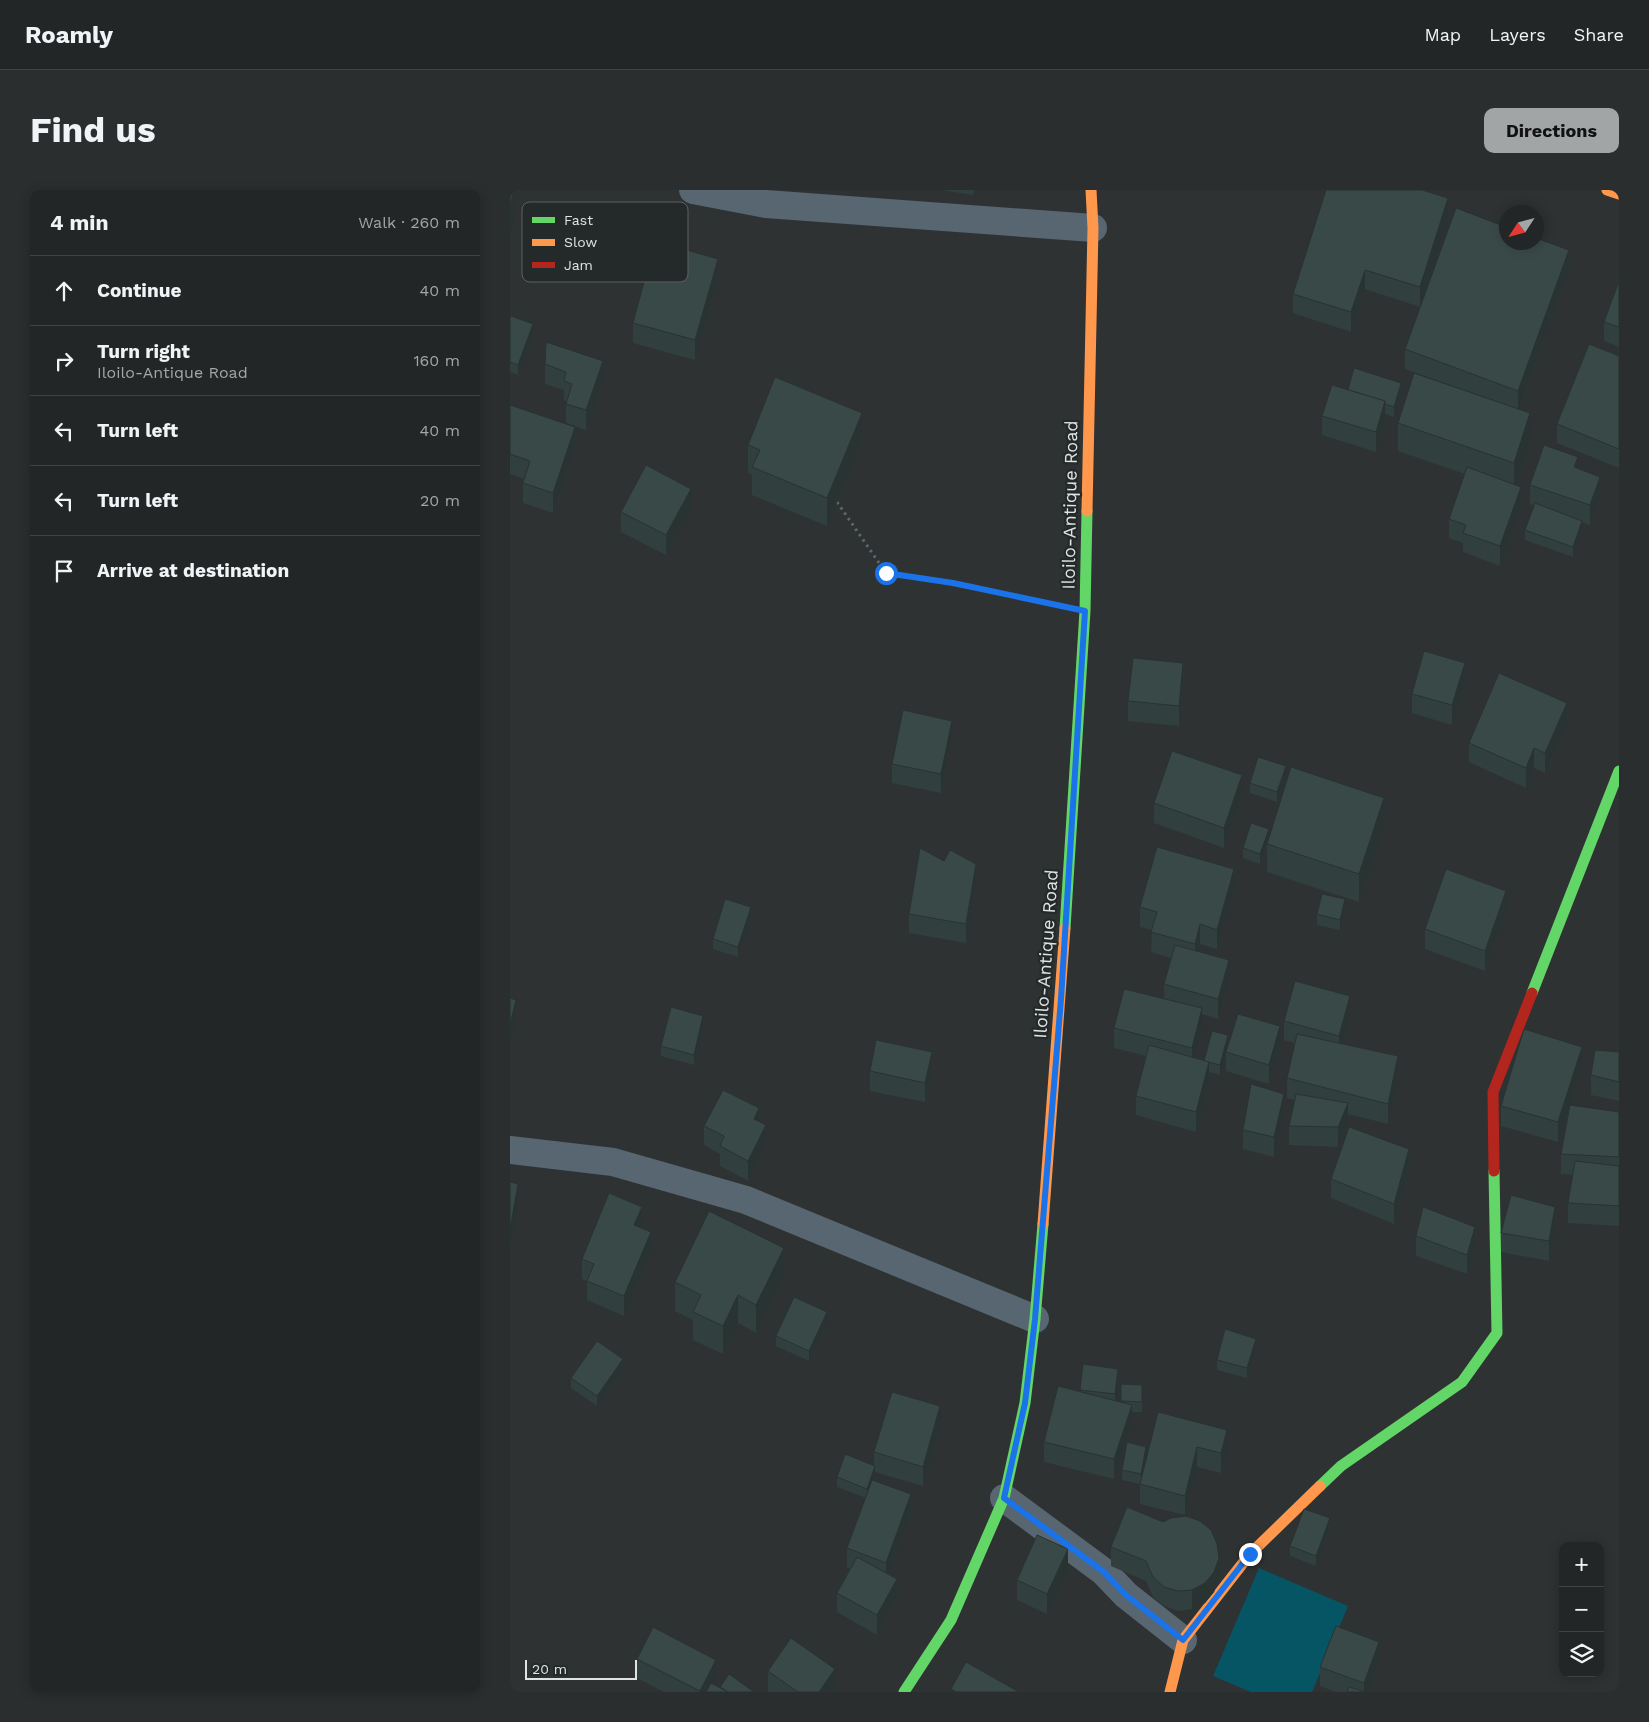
<!DOCTYPE html>
<html lang="en">
<head>
<meta charset="utf-8">
<style>
	body { margin:0; font-family:"Work Sans",sans-serif; background:#2b2e2e; color:#f1f3f6 }
	.controls { position:absolute; right:15px; bottom:15px; display:grid; overflow:hidden; border-radius:10px; box-shadow:0 2px 12px #0003 }
	.controls button { width:45px; height:45px; display:grid; place-items:center; padding:0; border:0; border-bottom:1px solid #404343; background:#232626; color:#f1f3f6; font:25px sans-serif }
	.compass { position:absolute; left:989px; top:15px; width:45px; height:45px; border-radius:50%; background:#232626; box-shadow:0 2px 12px #0003; rotate:234deg }
	.scale { position:absolute; left:15px; bottom:12px; width:112px; box-sizing:border-box; padding-left:5px; border:2px solid #e0e3e4; border-top:0; font-size:14px; line-height:18px; white-space:nowrap; color:#e0e3e4; -webkit-text-stroke:4px #24292a; paint-order:stroke }
	.stop { position:absolute; width:15px; height:15px; margin:-11px; border:4px solid #1a73e8; border-radius:50%; background:#fff }
	.stop.end { background:#1a73e8; border-color:#fff; box-shadow:0 1px 5px #0008 }
	.list { margin:0; padding:0; list-style:none }
	h2 { display:flex; justify-content:space-between; align-items:center; height:65px; margin:0; padding:0 20px; font-size:21px }
	h2 small { font-size:16px; font-weight:400; color:#a3a5a7 }
	.list li { display:grid; grid-template-columns:32px 1fr auto; gap:15px; align-items:center; box-sizing:border-box; height:70px; padding:0 20px; border-top:1px solid #404343 }
	.list b { display:block; font-size:19px; white-space:nowrap }
	.list p { margin:0; font-size:16px; white-space:nowrap; color:#a3a5a7 }
	.list em { font-size:16px; font-style:normal; color:#a3a5a7 }
	.icon { flex:none; width:28px; height:28px; fill:none; stroke:currentColor; stroke-width:2; stroke-linecap:round; stroke-linejoin:round }
	.map { position:relative; flex:none; width:1109px; height:1502px; overflow:hidden; border-radius:10px }
	header { display:flex; align-items:center; gap:30px; box-sizing:border-box; height:70px; padding:0 25px; background:#232626; border-bottom:1px solid #404343 }
	header strong { font-size:24px }
	nav { display:flex; gap:28px; margin-inline-start:auto; font-size:18px }
	.intro { display:flex; align-items:center; justify-content:space-between; box-sizing:border-box; height:120px; padding:0 30px }
	h1 { margin:0; font-size:35px }
	.button { padding:12px 22px; border-radius:10px; background:#a2a5a6; color:#111; font-size:18px; font-weight:700 }
	main { display:flex; gap:30px; padding:0 30px }
	aside { flex:1; background:#232626; border-radius:10px; box-shadow:0 2px 12px #0003 }
	.map>svg:first-child { display:block }
</style>
</head>
<body>
<header>
<strong>Roamly</strong>
<nav><a>Map</a><a>Layers</a><a>Share</a></nav>
</header>
<div class="intro"><h1>Find us</h1><a class="button">Directions</a></div>
<main>
<aside>
<h2>4 min<small>Walk · 260 m</small></h2>
<ul class="list">
<li><svg class="icon" aria-label="ahead" viewBox="0 0 24 24"><path d="M12 20V5M6 11l6-6 6 6"/></svg><div><b>Continue</b></div><em>40 m</em></li>
<li><svg class="icon" aria-label="right" viewBox="0 0 24 24"><path d="M7 20v-9h11M14 6l5 5-5 5"/></svg><div><b>Turn right</b><p>Iloilo-Antique Road</p></div><em>160 m</em></li>
<li><svg class="icon" aria-label="left" viewBox="0 0 24 24"><path d="M17 20v-9H6M10 6l-5 5 5 5"/></svg><div><b>Turn left</b></div><em>40 m</em></li>
<li><svg class="icon" aria-label="left" viewBox="0 0 24 24"><path d="M17 20v-9H6M10 6l-5 5 5 5"/></svg><div><b>Turn left</b></div><em>20 m</em></li>
<li><svg class="icon" aria-label="arrive" viewBox="0 0 24 24"><path d="M6 21V4h12l-3 4 3 4H6"/></svg><div><b>Arrive at destination</b></div></li>
</ul>
</aside>
<div class="map">
<svg width="1109" height="1502" viewBox="0 0 1109 1502">
	<rect width="100%" height="100%" fill="#2f3233"/>
	<polygon fill="#065564" points="749,1378 838,1416 802,1502 741,1502 703,1486"/>
	<g fill="none" stroke-linecap="round" stroke-linejoin="round">
		<polyline stroke="#5d666d" stroke-width="3" stroke-dasharray="2.5 4" stroke-linecap="butt" points="327,312 376,383 443,393 541,414"/>
		<g stroke="#576671" stroke-width="28">
			<polyline points="183,0 256,14 583,38"/>
			<polyline points="0,960 103,972 236,1010 525,1129"/>
			<polyline points="494,1308 594,1382 616,1405 673,1450"/>
		</g>
		<g stroke="#63d668" stroke-width="11">
			<polyline points="555,738 575,421 577,321"/>
			<polyline points="1022,803 1109,581"/>
			<polyline points="810,1296 831,1276 952,1192 987,1143 984,981"/>
			<polyline points="394,1502 441,1430 494,1308 515,1213 525,1129 533,1034"/>
		</g>
		<g stroke="#ff974d" stroke-width="11">
			<polyline points="1097,0 1109,4"/>
			<polyline points="577,321 583,38 581,0"/>
			<polyline points="533,1034 555,738"/>
			<polyline points="660,1502 673,1450 740,1364 810,1296"/>
		</g>
		<polyline stroke="#b3261e" stroke-width="11" points="984,981 983,902 1022,803"/>
	</g>
	<g fill="#313f3e">
		<polygon points="431,0 464,0 463,5"/>
		<polygon points="938,28 910,117 855,99 841,142 783,123 783,104"/>
		<polygon points="1059,80 1009,219 1020,251 1006,295 1011,317 990,376 953,362 953,353 939,348 939,329 955,284 888,261 888,233 939,195 895,179 895,159"/>
		<polygon points="208,89 185,170 123,153 123,133"/>
		<polygon points="1109,91 1109,157 1094,151 1094,132"/>
		<polygon points="0,128 23,144 8,185 0,182"/>
		<polygon points="1109,166 1109,278 1047,253 1047,234"/>
		<polygon points="35,174 93,191 76,240 56,233 56,211 54,210 54,200 35,194"/>
		<polygon points="838,200 891,203 884,227 875,224 875,231 866,262 812,245 812,226"/>
		<polygon points="0,215 65,257 43,323 13,313 13,293 14,289 0,284"/>
		<polygon points="352,252 317,336 242,305 242,285 238,283 238,255"/>
		<polygon points="1068,279 1090,306 1080,335 1072,332 1072,341 1063,367 1015,350 1015,340 1024,316 1020,314 1020,295"/>
		<polygon points="181,318 156,365 111,342 111,322"/>
		<polygon points="955,492 942,535 902,523 902,504"/>
		<polygon points="673,493 669,536 618,531 618,511"/>
		<polygon points="1057,533 1035,583 1024,578 1016,598 959,572 959,553"/>
		<polygon points="442,550 431,603 382,593 382,574"/>
		<polygon points="776,586 767,612 740,603 740,593"/>
		<polygon points="732,605 714,658 644,633 644,613"/>
		<polygon points="874,636 849,712 757,682 757,656 750,674 733,668 733,658 759,647"/>
		<polygon points="434,671 466,694 456,753 399,743 399,724"/>
		<polygon points="724,699 707,759 690,754 688,761 719,789 708,829 692,824 692,838 684,868 694,871 718,855 710,885 699,882 699,892 686,942 626,925 626,906 636,866 604,858 604,838 654,809 654,794 661,768 641,762 642,740 630,737 630,717"/>
		<polygon points="835,719 830,740 807,735 807,724"/>
		<polygon points="996,721 975,781 915,759 915,739"/>
		<polygon points="241,727 228,767 203,759 203,749"/>
		<polygon points="840,825 832,854 888,886 878,934 838,924 838,933 828,957 779,955 779,936 785,910 777,908 777,888 785,853 774,850 774,831"/>
		<polygon points="193,836 184,875 151,866 151,856"/>
		<polygon points="770,856 759,894 716,881 716,862"/>
		<polygon points="1109,862 1109,911 1081,905 1081,885"/>
		<polygon points="1072,877 1060,915 1109,922 1109,1036 1058,1033 1058,1013 1063,985 1051,984 1051,964 1059,916 1048,952 991,936 991,916"/>
		<polygon points="360,881 422,882 415,912 360,901"/>
		<polygon points="774,924 764,967 733,959 733,940"/>
		<polygon points="249,932 256,955 238,991 210,976 210,964 194,955 194,936"/>
		<polygon points="899,978 884,1034 821,1008 821,989"/>
		<polygon points="132,1037 141,1061 114,1126 77,1110 77,1091 72,1089 72,1069"/>
		<polygon points="1045,1037 1039,1071 991,1062 991,1043"/>
		<polygon points="906,1046 965,1056 957,1084 906,1066"/>
		<polygon points="274,1086 246,1143 228,1133 213,1164 183,1150 183,1130 165,1121 165,1092"/>
		<polygon points="317,1132 299,1171 266,1156 266,1146"/>
		<polygon points="746,1159 737,1188 707,1180 707,1170"/>
		<polygon points="573,1174 608,1189 605,1211 611,1212 632,1195 632,1222 622,1222 622,1234 604,1289 534,1272 534,1252 570,1202"/>
		<polygon points="113,1179 87,1216 61,1198 61,1188"/>
		<polygon points="648,1222 717,1260 711,1283 687,1277 675,1325 630,1314 630,1294 612,1290 612,1280 636,1267 633,1281"/>
		<polygon points="430,1236 413,1296 365,1282 365,1286 364,1291 401,1324 379,1385 387,1409 367,1445 327,1422 327,1403 340,1379 337,1377 337,1358 356,1308 327,1297 327,1287 364,1276 364,1262"/>
		<polygon points="653,1332 709,1388 704,1402 695,1413 682,1419 668,1421 654,1416 643,1407 636,1391 601,1376 601,1357"/>
		<polygon points="820,1338 806,1376 780,1366 780,1356"/>
		<polygon points="558,1379 537,1424 507,1410 507,1390"/>
		<polygon points="127,1469 206,1489 203,1494 210,1498 244,1502 154,1502 127,1488"/>
		<polygon points="869,1471 858,1502 826,1502 810,1496 810,1477"/>
		<polygon points="258,1481 325,1499 323,1502 260,1502 258,1501"/>
	</g>
	<g fill="#283332">
		<polygon points="4,0 4,28 0,45 0,16"/>
		<polygon points="938,8 938,28 910,117 910,97"/>
		<polygon points="1059,60 1059,80 1008,221 1008,201"/>
		<polygon points="208,69 208,89 185,170 185,150"/>
		<polygon points="855,80 855,99 841,142 841,122"/>
		<polygon points="23,134 23,144 8,185 8,175"/>
		<polygon points="93,171 93,191 76,240 76,220"/>
		<polygon points="891,193 891,203 884,227 884,217"/>
		<polygon points="875,211 875,231 866,262 866,242"/>
		<polygon points="352,223 352,252 317,336 317,308"/>
		<polygon points="1020,223 1020,251 1004,301 1004,273"/>
		<polygon points="65,237 65,257 43,323 43,303"/>
		<polygon points="1068,267 1068,287 1064,277"/>
		<polygon points="1090,287 1090,306 1080,335 1080,315"/>
		<polygon points="1011,297 1011,317 990,376 990,356"/>
		<polygon points="181,299 181,318 156,365 156,345"/>
		<polygon points="1072,331 1072,341 1063,367 1063,357"/>
		<polygon points="673,473 673,493 669,536 669,516"/>
		<polygon points="955,473 955,492 942,535 942,515"/>
		<polygon points="1057,513 1057,533 1035,583 1035,563"/>
		<polygon points="442,531 442,550 431,603 431,584"/>
		<polygon points="1024,558 1024,578 1016,598 1016,578"/>
		<polygon points="776,576 776,586 767,612 767,602"/>
		<polygon points="732,585 732,605 714,658 714,638"/>
		<polygon points="874,608 874,636 849,712 849,684"/>
		<polygon points="759,639 759,649 757,654 750,674 750,664"/>
		<polygon points="466,674 466,694 456,753 456,734"/>
		<polygon points="724,679 724,699 707,759 707,740"/>
		<polygon points="996,701 996,721 975,781 975,761"/>
		<polygon points="835,709 835,719 830,740 830,730"/>
		<polygon points="241,717 241,727 228,767 228,757"/>
		<polygon points="690,734 690,754 685,774 685,754"/>
		<polygon points="719,770 719,789 708,829 708,809"/>
		<polygon points="840,806 840,825 829,866 829,846"/>
		<polygon points="6,810 6,829 0,853 0,834"/>
		<polygon points="692,818 692,838 682,878 682,858"/>
		<polygon points="193,826 193,836 184,875 184,865"/>
		<polygon points="770,836 770,856 759,894 759,875"/>
		<polygon points="718,845 718,855 710,885 710,875"/>
		<polygon points="1072,857 1072,877 1048,952 1048,932"/>
		<polygon points="422,862 422,882 415,912 415,893"/>
		<polygon points="888,866 888,886 878,934 878,914"/>
		<polygon points="699,872 699,892 686,942 686,922"/>
		<polygon points="774,904 774,924 764,967 764,947"/>
		<polygon points="838,913 838,933 828,957 828,937"/>
		<polygon points="249,918 249,938 244,929"/>
		<polygon points="256,935 256,955 238,991 238,971"/>
		<polygon points="899,959 899,978 884,1034 884,1014"/>
		<polygon points="8,994 8,1014 0,1059 0,1040"/>
		<polygon points="132,1017 132,1037 124,1054 124,1035"/>
		<polygon points="1045,1017 1045,1037 1039,1071 1039,1051"/>
		<polygon points="965,1037 965,1056 957,1084 957,1065"/>
		<polygon points="141,1042 141,1061 114,1126 114,1106"/>
		<polygon points="274,1058 274,1086 246,1143 246,1115"/>
		<polygon points="228,1105 228,1133 213,1164 213,1136"/>
		<polygon points="317,1122 317,1132 299,1171 299,1161"/>
		<polygon points="746,1149 746,1159 737,1188 737,1178"/>
		<polygon points="113,1169 113,1179 87,1216 87,1206"/>
		<polygon points="608,1179 608,1189 605,1214 605,1204"/>
		<polygon points="622,1215 622,1234 604,1289 604,1269"/>
		<polygon points="430,1216 430,1236 413,1296 413,1277"/>
		<polygon points="717,1240 717,1260 711,1283 711,1263"/>
		<polygon points="636,1257 636,1267 631,1294 631,1284"/>
		<polygon points="687,1257 687,1277 675,1325 675,1306"/>
		<polygon points="365,1276 365,1286 357,1309 357,1299"/>
		<polygon points="401,1304 401,1324 376,1393 376,1373"/>
		<polygon points="820,1328 820,1338 806,1376 806,1366"/>
		<polygon points="558,1359 558,1379 537,1424 537,1404"/>
		<polygon points="709,1368 709,1388 704,1402 695,1413 682,1419 682,1400"/>
		<polygon points="387,1389 387,1409 367,1445 367,1425"/>
		<polygon points="869,1452 869,1471 858,1502 854,1502 854,1493"/>
		<polygon points="206,1470 206,1489 199,1502 190,1502"/>
		<polygon points="325,1479 325,1499 323,1502 309,1502"/>
	</g>
	<g fill="#394948" stroke="#283332">
		<polygon points="0,0 4,0 0,16"/>
		<polygon points="816,0 912,0 938,8 910,97 855,80 841,122 783,104"/>
		<polygon points="946,18 996,37 996,52 1026,52 1026,48 1059,60 1008,201 895,159"/>
		<polygon points="145,51 208,69 185,150 123,133"/>
		<polygon points="1109,91 1109,137 1094,132"/>
		<polygon points="1,126 23,134 8,175 0,172 0,128"/>
		<polygon points="36,152 93,171 76,220 56,214 62,194 54,191 56,182 35,174"/>
		<polygon points="1079,154 1109,166 1109,259 1047,234"/>
		<polygon points="844,178 891,193 884,217 875,214 875,211 838,200"/>
		<polygon points="904,183 1020,223 1004,273 888,233"/>
		<polygon points="265,187 352,223 317,308 242,277 250,260 238,255"/>
		<polygon points="822,195 875,211 866,242 812,226"/>
		<polygon points="0,215 65,237 43,303 13,293 20,271 0,264"/>
		<polygon points="1034,255 1068,267 1064,277 1090,287 1080,315 1020,295"/>
		<polygon points="136,275 181,299 156,345 111,322"/>
		<polygon points="957,277 1011,297 990,356 953,343 956,335 939,329"/>
		<polygon points="1025,313 1072,331 1063,357 1015,340"/>
		<polygon points="914,461 955,473 942,515 902,504"/>
		<polygon points="623,468 673,473 669,516 618,511"/>
		<polygon points="989,483 1057,513 1035,563 1024,558 1016,578 959,553"/>
		<polygon points="393,520 442,531 431,584 382,574"/>
		<polygon points="662,561 732,585 714,638 644,613"/>
		<polygon points="748,567 776,576 767,602 740,593"/>
		<polygon points="781,577 874,608 849,684 757,654"/>
		<polygon points="741,633 759,639 750,664 733,658"/>
		<polygon points="647,657 724,679 707,740 690,734 685,754 641,742 647,722 630,717"/>
		<polygon points="410,658 434,671 440,660 466,674 456,734 399,724"/>
		<polygon points="936,679 996,701 975,761 915,739"/>
		<polygon points="812,704 835,709 830,730 807,724"/>
		<polygon points="215,709 241,717 228,757 203,749"/>
		<polygon points="665,755 719,770 708,809 654,794"/>
		<polygon points="785,791 840,806 829,846 774,831"/>
		<polygon points="614,799 692,818 682,858 604,838"/>
		<polygon points="0,808 6,810 0,834"/>
		<polygon points="161,817 193,826 184,865 151,856"/>
		<polygon points="728,824 770,836 759,875 716,862"/>
		<polygon points="1014,839 1072,857 1048,932 991,916"/>
		<polygon points="702,841 718,845 710,875 694,871"/>
		<polygon points="787,844 888,866 878,914 777,888"/>
		<polygon points="366,850 422,862 415,893 360,881"/>
		<polygon points="639,855 699,872 686,922 626,906"/>
		<polygon points="1085,860 1109,862 1109,892 1081,885"/>
		<polygon points="741,894 774,904 764,947 733,940"/>
		<polygon points="213,900 249,918 244,929 256,935 238,971 210,956 214,946 194,936"/>
		<polygon points="786,904 838,913 828,937 779,936"/>
		<polygon points="1060,915 1109,922 1109,967 1051,964"/>
		<polygon points="839,937 899,959 884,1014 821,989"/>
		<polygon points="1065,971 1109,976 1109,1016 1058,1013"/>
		<polygon points="0,992 8,994 0,1040"/>
		<polygon points="99,1003 132,1017 124,1035 141,1042 114,1106 77,1091 84,1074 72,1069"/>
		<polygon points="1001,1005 1045,1017 1039,1051 991,1043"/>
		<polygon points="913,1017 965,1037 957,1065 906,1046"/>
		<polygon points="199,1021 274,1058 246,1115 228,1105 213,1136 183,1122 191,1105 165,1092"/>
		<polygon points="284,1107 317,1122 299,1161 266,1146"/>
		<polygon points="715,1139 746,1149 737,1178 707,1170"/>
		<polygon points="87,1151 113,1169 87,1206 61,1188"/>
		<polygon points="573,1174 608,1179 605,1204 570,1200"/>
		<polygon points="611,1194 632,1195 632,1212 611,1211"/>
		<polygon points="548,1196 622,1215 604,1269 534,1252"/>
		<polygon points="382,1202 430,1216 413,1277 364,1262"/>
		<polygon points="648,1222 717,1240 711,1263 687,1257 675,1306 630,1294"/>
		<polygon points="617,1252 636,1257 631,1284 612,1280"/>
		<polygon points="335,1264 365,1276 357,1299 327,1287"/>
		<polygon points="362,1290 401,1304 376,1373 337,1358"/>
		<polygon points="617,1317 653,1332 661,1328 676,1326 690,1331 701,1340 707,1354 709,1368 704,1382 695,1393 682,1400 668,1401 654,1397 643,1387 636,1371 601,1357"/>
		<polygon points="794,1319 820,1328 806,1366 780,1356"/>
		<polygon points="527,1345 558,1359 537,1404 507,1390"/>
		<polygon points="347,1367 387,1389 367,1425 327,1403"/>
		<polygon points="826,1436 869,1452 854,1493 810,1477"/>
		<polygon points="143,1437 206,1470 190,1501 127,1469"/>
		<polygon points="281,1448 325,1479 309,1502 288,1502 258,1481"/>
		<polygon points="456,1472 509,1502 446,1502 441,1499"/>
		<polygon points="219,1484 244,1502 218,1502 210,1497"/>
		<polygon points="201,1493 218,1502 196,1502"/>
		<polygon points="839,1497 856,1502 837,1502"/>
	</g>
	<g fill="none" stroke-linecap="round" stroke-linejoin="round">
		<polyline stroke="#1a73e8" stroke-width="6" points="376,383 443,393 575,421 551,809 525,1129 515,1213 494,1308 594,1382 616,1405 673,1450 740,1364"/>
	</g>
	<g text-anchor="middle" stroke-width="4.5" stroke-linejoin="round" paint-order="stroke">
		<g font-size="18" fill="#e0e3e4" stroke="#24292a">
			<text transform="translate(560 315) rotate(-89)" y="6">Iloilo-Antique Road</text>
			<text transform="translate(536 764) rotate(-86)" y="6">Iloilo-Antique Road</text>
		</g>
	</g>
	<rect x="12" y="12" width="166" height="80" rx="8" fill="#24292a" stroke="#5c6162" stroke-width="1"/>
	<rect x="22" y="27" width="23" height="6" fill="#63d668"/>
	<rect x="22" y="49" width="23" height="7" fill="#ff974d"/>
	<rect x="22" y="72" width="23" height="6" fill="#b3261e"/>
	<g font-size="14" fill="#e0e3e4">
		<text x="54" y="35">Fast</text>
		<text x="54" y="57">Slow</text>
		<text x="54" y="80">Jam</text>
	</g>
</svg>
<div class="controls">
<button>+</button>
<button>−</button>
<button><svg class="icon" aria-label="layers" viewBox="0 0 24 24"><path d="M12 4l9 5-9 5-9-5zM3 14l9 5 9-5"/></svg></button>
</div>
<svg class="compass" viewBox="-18 -18 36 36"><path d="M0-13l5 13h-10z" fill="#e53935"/><path d="M0 13l5-13h-10z" fill="#a3a5a7"/></svg>
<div class="scale">20 m</div>
<div class="stop" style="left:376px;top:383px"></div>
<div class="stop end" style="left:740px;top:1364px"></div>
</div>
</main>
</body>
</html>
